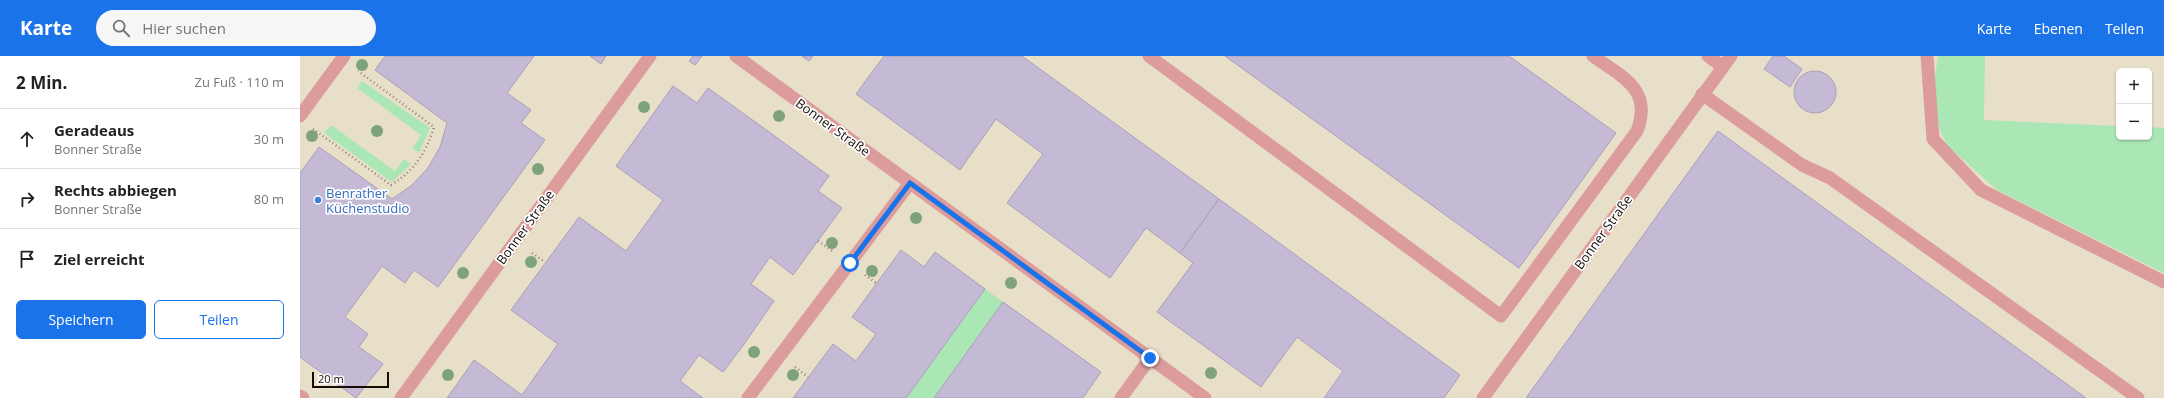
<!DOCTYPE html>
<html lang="de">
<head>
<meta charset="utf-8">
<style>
	body { margin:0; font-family:"Open Sans",sans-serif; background:#f6f6f6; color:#222 }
	.controls { position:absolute; right:12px; top:12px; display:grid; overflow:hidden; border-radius:6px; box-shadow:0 1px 3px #0004 }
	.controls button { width:36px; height:36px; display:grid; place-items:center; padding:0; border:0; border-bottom:1px solid #e0e0e0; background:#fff; color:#222; font:20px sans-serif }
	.scale { position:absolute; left:12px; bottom:10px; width:77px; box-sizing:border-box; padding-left:4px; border:2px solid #150e06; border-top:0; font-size:11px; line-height:14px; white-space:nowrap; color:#150e06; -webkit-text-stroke:3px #fff; paint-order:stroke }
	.stop { position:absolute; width:12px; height:12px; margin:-9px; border:3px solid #1a73e8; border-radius:50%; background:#fff }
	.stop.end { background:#1a73e8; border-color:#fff; box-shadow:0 1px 4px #0008 }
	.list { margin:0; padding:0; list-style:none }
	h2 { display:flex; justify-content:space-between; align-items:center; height:52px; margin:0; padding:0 16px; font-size:17px }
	h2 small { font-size:13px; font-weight:400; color:#767676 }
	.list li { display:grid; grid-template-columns:26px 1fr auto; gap:12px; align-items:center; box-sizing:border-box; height:60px; padding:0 16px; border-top:1px solid #e0e0e0 }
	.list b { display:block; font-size:15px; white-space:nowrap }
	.list p { margin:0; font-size:13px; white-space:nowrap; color:#767676 }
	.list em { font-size:13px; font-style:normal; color:#767676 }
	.actions { display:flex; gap:8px; padding:12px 16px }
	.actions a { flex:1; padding:9px 0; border:1px solid #1a73e8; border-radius:6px; text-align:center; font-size:14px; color:#1a73e8 }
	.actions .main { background:#1a73e8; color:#fff }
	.icon { flex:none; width:22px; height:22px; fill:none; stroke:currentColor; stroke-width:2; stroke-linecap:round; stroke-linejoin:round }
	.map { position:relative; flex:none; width:1864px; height:342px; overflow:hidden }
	header { display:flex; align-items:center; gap:24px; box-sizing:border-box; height:56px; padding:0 20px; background:#1a73e8; color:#fff }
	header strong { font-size:19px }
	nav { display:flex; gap:22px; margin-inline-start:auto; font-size:14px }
	.search { width:280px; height:36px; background:#f6f6f6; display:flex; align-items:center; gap:10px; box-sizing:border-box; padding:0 14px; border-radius:22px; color:#767676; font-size:15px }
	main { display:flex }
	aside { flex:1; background:#fff }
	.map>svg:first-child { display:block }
</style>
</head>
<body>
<header>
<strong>Karte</strong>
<div class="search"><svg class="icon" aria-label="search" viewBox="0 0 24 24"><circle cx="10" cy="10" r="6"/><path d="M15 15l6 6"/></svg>Hier suchen</div>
<nav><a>Karte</a><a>Ebenen</a><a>Teilen</a></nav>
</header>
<main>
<aside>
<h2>2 Min.<small>Zu Fuß · 110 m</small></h2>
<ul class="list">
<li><svg class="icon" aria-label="ahead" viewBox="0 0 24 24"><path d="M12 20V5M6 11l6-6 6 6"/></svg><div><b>Geradeaus</b><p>Bonner Straße</p></div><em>30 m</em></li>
<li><svg class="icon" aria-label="right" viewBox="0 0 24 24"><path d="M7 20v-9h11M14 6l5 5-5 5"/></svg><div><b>Rechts abbiegen</b><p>Bonner Straße</p></div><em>80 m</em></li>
<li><svg class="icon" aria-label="arrive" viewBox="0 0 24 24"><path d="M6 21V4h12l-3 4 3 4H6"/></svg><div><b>Ziel erreicht</b></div></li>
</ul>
<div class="actions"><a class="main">Speichern</a><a>Teilen</a></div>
</aside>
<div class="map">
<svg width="1864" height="342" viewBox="0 0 1864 342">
	<rect width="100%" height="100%" fill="#fcead7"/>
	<path fill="#e8dfc9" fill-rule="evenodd" d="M0 0H1864V342H0ZM1819 15H1849V81H1819Z"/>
	<g fill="#aae7b5">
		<polygon points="1638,0 1685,0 1684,64 1819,70 1819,81 1849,81 1849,71 1864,72 1864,217 1697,134 1648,90 1639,72 1636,49 1634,28"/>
		<polygon points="62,25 130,72 119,97 113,92 121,79 57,32"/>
		<polygon points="31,69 95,115 104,103 111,108 92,126 24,77"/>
		<polygon points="685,233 703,246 634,342 606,342"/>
	</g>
	<g fill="#c4bad6" stroke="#aa9fba">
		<polygon points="85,0 234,0 207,37 231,54 221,67 245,84 138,231 114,214 105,227 82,210 45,261 68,278 59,291 83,308 56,342 0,301 0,117 19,91 92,143 112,129 128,112 140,91 147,67 75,14"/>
		<polygon points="290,0 306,0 301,8"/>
		<polygon points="393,0 402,0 395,9 389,5"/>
		<polygon points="502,0 513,0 509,5"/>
		<polygon points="584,0 722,0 919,143 880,197 846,172 810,222 707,147 743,98 696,63 660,114 556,38"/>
		<polygon points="925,0 1209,0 1316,77 1219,212"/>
		<polygon points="1473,0 1484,0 1502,13 1490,31 1464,13"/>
		<circle cx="1515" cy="36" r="21"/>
		<polygon points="373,30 397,47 408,32 472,78 529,120 518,135 542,152 493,219 470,201 451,228 474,245 442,291 423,316 399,299 380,325 403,342 147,342 174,304 222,339 258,288 211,254 279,161 326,195 363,144 316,110"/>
		<polygon points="1418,75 1786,342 1226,342"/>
		<polygon points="919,143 1160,319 1144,342 1024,342 1043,315 997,281 961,331 857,256 893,207 880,197"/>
		<polygon points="601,194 624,211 635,196 685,233 606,342 493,342 533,288 556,305 576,278 552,261"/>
		<polygon points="703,246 801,316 783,342 634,342"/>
	</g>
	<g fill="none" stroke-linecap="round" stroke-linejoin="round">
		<g stroke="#918476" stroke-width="2.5" stroke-dasharray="1 3" stroke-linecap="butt">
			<path d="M13 73 91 129C114 115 126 97 134 71L58 15"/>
			<polyline points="518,185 534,196"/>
			<polyline points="232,197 245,206"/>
			<polyline points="565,219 576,227"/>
			<polyline points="495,311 508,321"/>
		</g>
		<g stroke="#dd9c9c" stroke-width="13">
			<polyline points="436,0 905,342"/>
			<path d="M849 0 1201 260 1337 75C1353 33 1322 21 1293 0"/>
			<polyline points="1408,0 1423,11"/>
			<polyline points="1627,0 1633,83 1681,134 1864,226"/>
			<polyline points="1402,38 1502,109 1530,122 1838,342"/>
			<polyline points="0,60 44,0"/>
			<polyline points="0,340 3,342"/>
			<polyline points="101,342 350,0"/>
			<polyline points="448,342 610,127"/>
			<polyline points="821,342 850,302"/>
			<polyline points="1183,342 1431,0"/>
		</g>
	</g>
	<g fill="#7da27c">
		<circle cx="62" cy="9" r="6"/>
		<circle cx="344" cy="51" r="6"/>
		<circle cx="479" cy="60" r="6"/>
		<circle cx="77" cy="75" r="6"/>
		<circle cx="12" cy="80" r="6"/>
		<circle cx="238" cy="113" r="6"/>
		<circle cx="616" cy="162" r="6"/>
		<circle cx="532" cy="187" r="6"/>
		<circle cx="231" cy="206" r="6"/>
		<circle cx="572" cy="215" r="6"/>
		<circle cx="163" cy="217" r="6"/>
		<circle cx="711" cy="227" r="6"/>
		<circle cx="454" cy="296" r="6"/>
		<circle cx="911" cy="317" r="6"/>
		<circle cx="148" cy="319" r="6"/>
		<circle cx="493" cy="319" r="6"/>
	</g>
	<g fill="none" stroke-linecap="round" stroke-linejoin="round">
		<polyline stroke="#1a73e8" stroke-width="5" points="550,207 610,127 850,302"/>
	</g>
	<circle fill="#3f7fe0" stroke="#fff" stroke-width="1.5" cx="18" cy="144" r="4"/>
	<g text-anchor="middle" stroke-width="3.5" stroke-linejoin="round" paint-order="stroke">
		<g font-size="13" fill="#150e06" stroke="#fff">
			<text transform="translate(533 71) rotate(36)" y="5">Bonner Straße</text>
			<text transform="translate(225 171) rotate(-54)" y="5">Bonner Straße</text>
			<text transform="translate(1303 176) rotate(-54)" y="5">Bonner Straße</text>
		</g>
		<g font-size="13" fill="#366cbe" stroke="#fff" text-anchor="start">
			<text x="26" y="142">Benrather<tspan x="26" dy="15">Küchenstudio</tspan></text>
		</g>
	</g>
</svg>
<div class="controls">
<button>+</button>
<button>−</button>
</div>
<div class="scale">20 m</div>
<div class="stop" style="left:550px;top:207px"></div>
<div class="stop end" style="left:850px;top:302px"></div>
</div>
</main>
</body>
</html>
